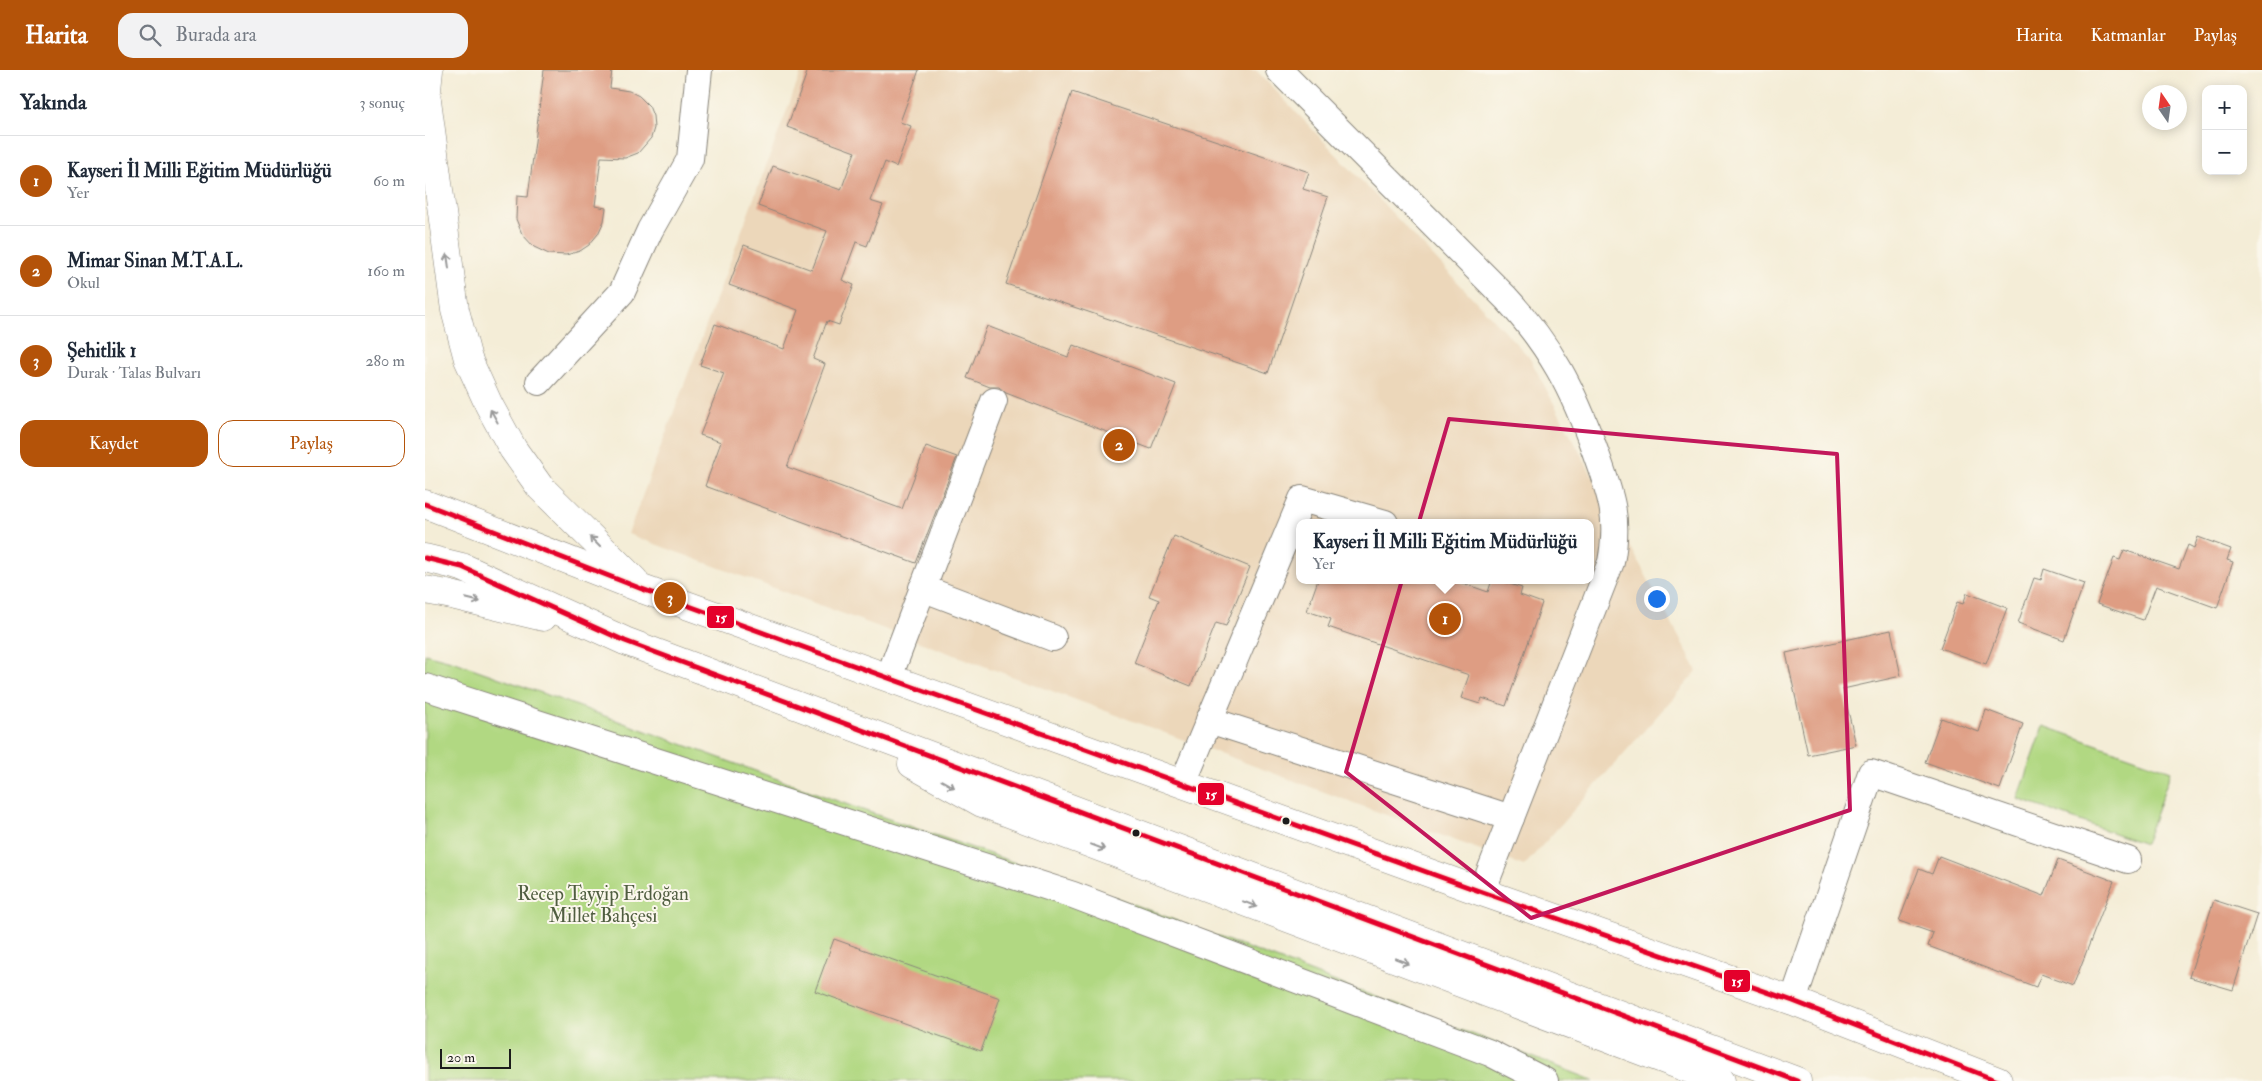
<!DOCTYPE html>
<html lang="tr">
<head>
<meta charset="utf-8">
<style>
	body { margin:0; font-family:"IM FELL Double Pica",serif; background:#f2f2f3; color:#1f2937 }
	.controls { position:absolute; right:15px; top:15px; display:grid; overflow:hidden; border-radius:10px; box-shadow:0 2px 12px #0003 }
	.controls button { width:45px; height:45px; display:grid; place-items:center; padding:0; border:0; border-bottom:1px solid #e0e1e3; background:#fff; color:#1f2937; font:25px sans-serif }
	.compass { position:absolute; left:1717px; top:15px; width:45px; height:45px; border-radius:50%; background:#fff; box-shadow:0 2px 12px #0003; rotate:347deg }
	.scale { position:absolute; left:15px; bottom:12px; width:71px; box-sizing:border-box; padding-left:5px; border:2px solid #1c1c1c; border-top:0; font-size:14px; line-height:18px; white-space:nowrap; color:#1c1c1c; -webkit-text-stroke:4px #fbf7ec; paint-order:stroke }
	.you { position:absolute; left:1231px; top:528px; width:18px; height:18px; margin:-12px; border:4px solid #fff; border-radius:50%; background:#1a73e8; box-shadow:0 0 0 8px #1a73e833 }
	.badge { display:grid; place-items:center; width:32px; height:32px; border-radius:50%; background:#b45309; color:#fff; font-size:16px; font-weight:700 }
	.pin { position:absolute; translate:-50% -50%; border:2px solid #fff; box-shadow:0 1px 5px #0006 }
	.popup { position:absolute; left:871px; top:449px; width:298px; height:65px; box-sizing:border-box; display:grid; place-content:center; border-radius:10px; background:#fff; filter:drop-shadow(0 1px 4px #0005); font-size:16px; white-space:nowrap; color:#747a83 }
	.popup b { font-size:19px; color:#1f2937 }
	.popup::after { content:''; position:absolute; left:50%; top:100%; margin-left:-10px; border:10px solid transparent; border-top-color:#fff }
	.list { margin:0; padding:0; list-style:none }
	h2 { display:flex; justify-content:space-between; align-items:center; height:65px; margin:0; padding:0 20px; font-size:21px }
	h2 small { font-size:16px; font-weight:400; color:#747a83 }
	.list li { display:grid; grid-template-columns:32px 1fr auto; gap:15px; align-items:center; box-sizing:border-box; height:90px; padding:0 20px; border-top:1px solid #e0e1e3 }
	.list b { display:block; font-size:19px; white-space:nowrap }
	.list p { margin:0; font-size:16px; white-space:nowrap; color:#747a83 }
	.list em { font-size:16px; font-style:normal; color:#747a83 }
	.actions { display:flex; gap:10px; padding:15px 20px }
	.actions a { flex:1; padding:11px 0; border:1px solid #b45309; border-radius:15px; text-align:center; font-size:18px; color:#b45309 }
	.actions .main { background:#b45309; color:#fff }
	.icon { flex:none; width:28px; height:28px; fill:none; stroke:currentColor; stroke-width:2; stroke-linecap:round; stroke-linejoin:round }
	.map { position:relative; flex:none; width:1837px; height:1011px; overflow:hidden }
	header { display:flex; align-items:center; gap:30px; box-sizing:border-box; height:70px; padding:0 25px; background:#b45309; color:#fff }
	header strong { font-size:24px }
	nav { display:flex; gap:28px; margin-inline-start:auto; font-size:18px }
	.search { width:350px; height:45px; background:#f2f2f3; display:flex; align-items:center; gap:12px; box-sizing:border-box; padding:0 18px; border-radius:15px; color:#747a83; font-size:19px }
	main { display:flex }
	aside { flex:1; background:#fff }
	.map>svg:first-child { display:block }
</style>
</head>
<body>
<header>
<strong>Harita</strong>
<div class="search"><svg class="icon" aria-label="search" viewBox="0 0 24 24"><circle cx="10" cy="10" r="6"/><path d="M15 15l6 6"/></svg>Burada ara</div>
<nav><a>Harita</a><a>Katmanlar</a><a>Paylaş</a></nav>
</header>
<main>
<aside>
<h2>Yakında<small>3 sonuç</small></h2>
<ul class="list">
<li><span class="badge">1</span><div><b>Kayseri İl Milli Eğitim Müdürlüğü</b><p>Yer</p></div><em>60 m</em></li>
<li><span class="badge">2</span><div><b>Mimar Sinan M.T.A.L.</b><p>Okul</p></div><em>160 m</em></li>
<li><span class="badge">3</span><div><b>Şehitlik 1</b><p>Durak · Talas Bulvarı</p></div><em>280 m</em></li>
</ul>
<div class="actions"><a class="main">Kaydet</a><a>Paylaş</a></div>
</aside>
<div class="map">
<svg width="1837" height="1011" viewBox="0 0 1837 1011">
	<rect width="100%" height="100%" fill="#fbf7ec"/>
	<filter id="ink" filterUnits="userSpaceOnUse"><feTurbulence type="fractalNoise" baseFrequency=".02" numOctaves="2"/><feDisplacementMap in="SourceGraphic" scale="10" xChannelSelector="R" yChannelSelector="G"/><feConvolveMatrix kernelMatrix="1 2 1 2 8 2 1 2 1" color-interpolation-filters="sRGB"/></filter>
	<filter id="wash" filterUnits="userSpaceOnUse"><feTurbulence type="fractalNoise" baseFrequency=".0096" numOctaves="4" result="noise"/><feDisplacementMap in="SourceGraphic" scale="20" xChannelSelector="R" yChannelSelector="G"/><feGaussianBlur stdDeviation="1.12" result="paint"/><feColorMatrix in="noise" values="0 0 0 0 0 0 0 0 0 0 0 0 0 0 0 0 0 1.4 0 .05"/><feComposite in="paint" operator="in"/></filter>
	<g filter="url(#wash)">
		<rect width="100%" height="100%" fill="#f4edd7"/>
		<path fill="#ecd7ba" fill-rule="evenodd" d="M377 0H831L1104 287 1272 601 1099 796 203 464ZM875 453H1165V510H875Z"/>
		<g fill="#b1d882" stroke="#667a4f">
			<polygon points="0,584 30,592 114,622 429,737 689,827 1170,1011 0,1011"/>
			<polygon points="1619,656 1746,701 1720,774 1593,729"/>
		</g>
		<g id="blocks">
			<g fill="#de9d83">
				<polygon points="119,0 187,0 185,18 204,21 214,26 224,36 228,46 229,58 226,68 213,83 200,88 176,87 170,136 181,138 179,151 173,164 164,175 155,181 141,185 124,184 109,177 97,164 91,149 92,126 103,127"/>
				<polygon points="383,0 494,0 475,52 486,56 471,97 460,92 445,131 458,135 442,176 431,172 417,210 429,215 414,255 402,251 388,289 400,294 362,397 477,439 501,376 532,387 491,493 280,416 296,372 275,365 299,303 275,295 290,254 359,279 373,240 304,215 319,175 387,200 402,161 333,136 348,96 416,120 430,82 362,57"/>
				<polygon points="647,22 884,102 878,119 903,127 843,303 581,214"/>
				<polygon points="562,256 643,287 648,275 751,314 726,379 581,323 574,317 565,317 542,308"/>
				<polygon points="749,466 825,497 801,556 791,553 766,616 709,593 734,530 724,526"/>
				<polygon points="1773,467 1806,479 1802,490 1808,492 1792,538 1731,516 1718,550 1672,534 1689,488 1695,490 1699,480 1754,499 1763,475 1769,478"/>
				<polygon points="1619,499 1659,513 1639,570 1593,553 1609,508 1616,510"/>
				<polygon points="893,510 1029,510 1063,522 1067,510 1073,510 1097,518 1095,525 1117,533 1081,636 1057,628 1055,634 1036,628 1044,605 903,557 906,549 882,541"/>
				<polygon points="1542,523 1582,538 1561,594 1515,578 1532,532 1538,534"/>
				<polygon points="1466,560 1476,606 1418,619 1431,675 1383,685 1361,583"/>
				<polygon points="1561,640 1598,654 1575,719 1500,692 1516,648 1554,662"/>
				<polygon points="1514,786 1619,826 1633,790 1689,811 1648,916 1616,904 1611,917 1503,876 1508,863 1474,851 1494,799 1507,804"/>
				<polygon points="1789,830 1832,844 1808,920 1764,907"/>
				<polygon points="409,869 575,928 556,981 390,921"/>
			</g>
		</g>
	</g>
	<g filter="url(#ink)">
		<use href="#blocks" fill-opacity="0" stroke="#88847a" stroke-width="1"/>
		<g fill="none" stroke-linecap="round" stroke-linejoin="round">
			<defs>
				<g id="minor">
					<path d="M854 0 1081 228C1126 277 1148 319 1170 381 1185 423 1195 447 1186 492L1057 822"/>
					<polyline points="114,312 197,222 225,160 265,89 274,0"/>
					<polyline points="497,518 628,568"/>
					<polyline points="464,607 569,331"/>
					<polyline points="0,617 648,825 1065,983 1120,1011"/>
					<polyline points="784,650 1086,748"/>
					<polyline points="758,713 877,429 960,453"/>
					<polyline points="1368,931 1446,703 1703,790"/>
				</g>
				<g id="major">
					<polyline points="2,30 30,240 43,289 64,335 88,379 115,417 209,510"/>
					<polyline points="0,39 4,0"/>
					<polyline points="0,434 217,519 1057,822 1368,931 1573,1011"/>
					<polyline points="0,488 37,497 200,571 1372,1011"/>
					<polyline points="0,520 22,524 118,547"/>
					<polyline points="487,694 557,733 1296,1011"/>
				</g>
			</defs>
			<use href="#minor" stroke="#88847a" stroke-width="28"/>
			<use href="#major" stroke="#88847a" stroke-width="29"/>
			<use href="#minor" stroke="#fff" stroke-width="26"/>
			<use href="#major" stroke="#fff" stroke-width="28"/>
			<defs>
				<g id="bus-1">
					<polyline points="0,434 217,519 1057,822 1368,931 1573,1011"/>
					<polyline points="0,488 37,497 200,571 1372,1011"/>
				</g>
			</defs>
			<use href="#bus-1" stroke="#fbf7ec" stroke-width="9"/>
			<use href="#bus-1" stroke="#e4002b" stroke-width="5"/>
		</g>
		<defs><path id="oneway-shaft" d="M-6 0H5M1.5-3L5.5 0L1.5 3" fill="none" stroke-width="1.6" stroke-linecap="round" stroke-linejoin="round" transform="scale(1.25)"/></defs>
		<g stroke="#999">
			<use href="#oneway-shaft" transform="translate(23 191) rotate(-98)"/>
			<use href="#oneway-shaft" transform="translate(69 346) rotate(-119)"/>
			<use href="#oneway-shaft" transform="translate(170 472) rotate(-135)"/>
			<use href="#oneway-shaft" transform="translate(48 530) rotate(14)"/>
			<use href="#oneway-shaft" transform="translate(523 714) rotate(29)"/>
			<use href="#oneway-shaft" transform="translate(673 777) rotate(21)"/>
			<use href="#oneway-shaft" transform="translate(825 834) rotate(21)"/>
			<use href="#oneway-shaft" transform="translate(977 891) rotate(21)"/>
		</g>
	</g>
	<path fill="none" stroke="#c2185b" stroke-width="4" stroke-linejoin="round" d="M1024 349 1412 384 1425 740 1106 848 921 702Z"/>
	<g fill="#1c1c1c" stroke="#fbf7ec" stroke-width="2">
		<circle cx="861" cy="751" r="4.5"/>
		<circle cx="711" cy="763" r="4.5"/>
	</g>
	<g text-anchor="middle" stroke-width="4" stroke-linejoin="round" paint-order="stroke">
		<g font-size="19" fill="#505e40" stroke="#fbf7ec">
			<text x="178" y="830">Recep Tayyip Erdoğan<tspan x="178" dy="22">Millet Bahçesi</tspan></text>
		</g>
	</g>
	<g stroke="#fbf7ec" stroke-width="2">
		<rect x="281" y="535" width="29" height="24" rx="5" fill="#e4002b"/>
		<rect x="772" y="712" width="28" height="24" rx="5" fill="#e4002b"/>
		<rect x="1298" y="899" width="28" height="24" rx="5" fill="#e4002b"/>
	</g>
	<g font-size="14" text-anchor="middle" font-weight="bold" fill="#fff">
		<text x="296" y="552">15</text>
		<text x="786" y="729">15</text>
		<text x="1312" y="916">15</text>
	</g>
</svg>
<div class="controls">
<button>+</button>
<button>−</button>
</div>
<svg class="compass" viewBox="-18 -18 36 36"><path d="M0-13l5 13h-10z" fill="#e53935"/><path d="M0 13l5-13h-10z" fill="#747a83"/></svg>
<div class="scale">20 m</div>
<div class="you"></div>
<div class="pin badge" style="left:1020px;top:549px">1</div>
<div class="popup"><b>Kayseri İl Milli Eğitim Müdürlüğü</b>Yer</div>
<div class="pin badge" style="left:694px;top:375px">2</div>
<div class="pin badge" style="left:245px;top:528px">3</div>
</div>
</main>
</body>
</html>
